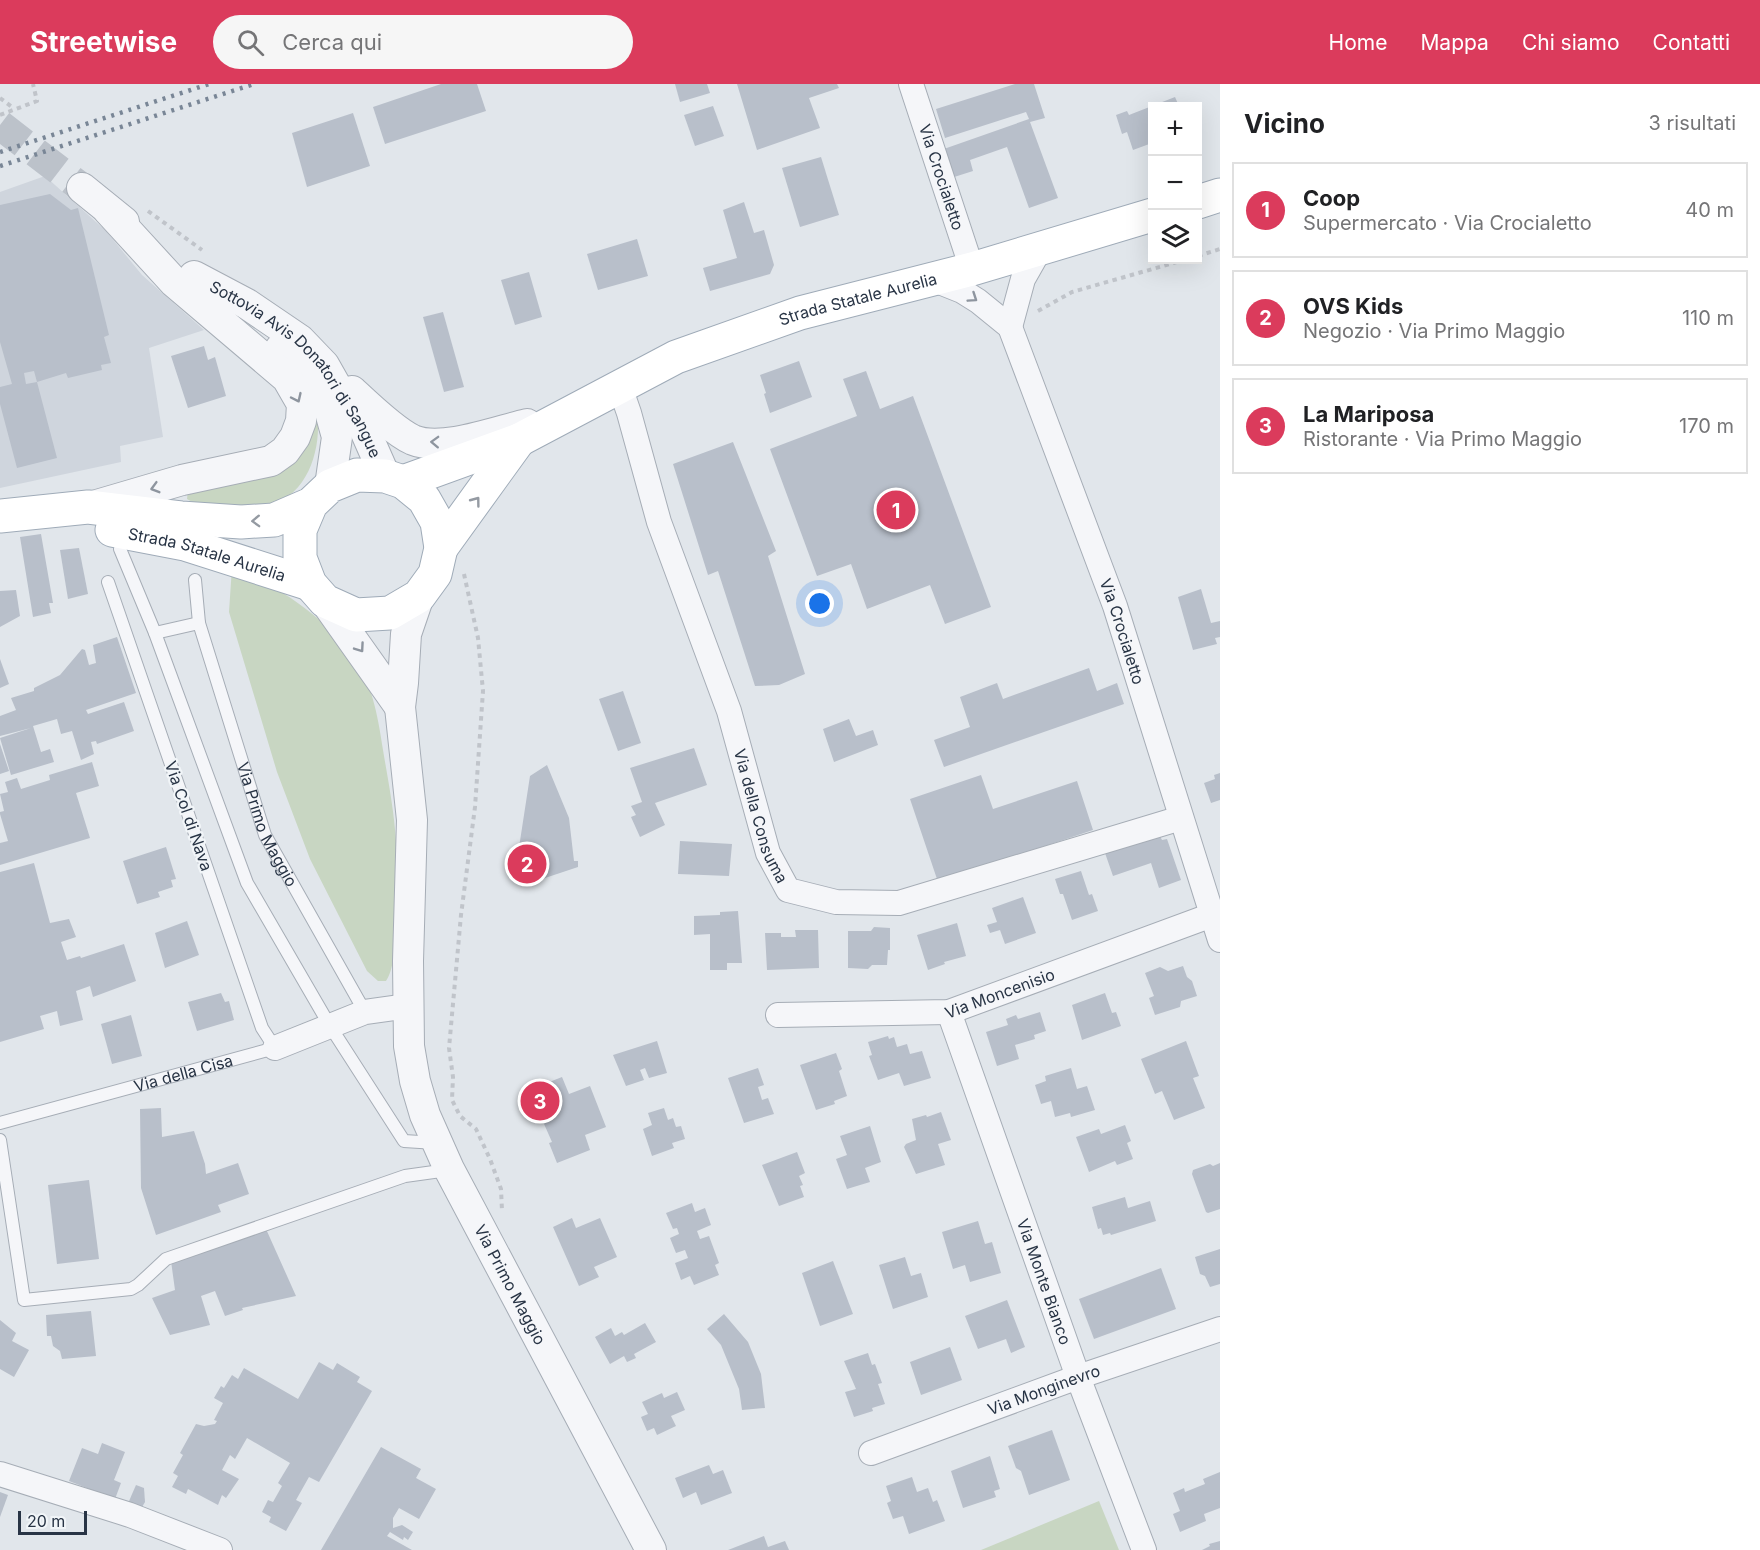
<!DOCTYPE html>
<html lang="it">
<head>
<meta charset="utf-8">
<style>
	body { margin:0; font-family:Inter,sans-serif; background:#f6f6f6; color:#202124 }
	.controls { position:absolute; right:18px; top:18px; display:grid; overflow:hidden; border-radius:0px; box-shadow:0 6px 24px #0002 }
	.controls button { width:54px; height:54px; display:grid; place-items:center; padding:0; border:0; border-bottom:2px solid #e0e0e0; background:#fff; color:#202124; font:30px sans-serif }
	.scale { position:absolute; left:18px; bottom:15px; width:69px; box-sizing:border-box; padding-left:6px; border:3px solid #283445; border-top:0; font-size:16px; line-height:21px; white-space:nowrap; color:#283445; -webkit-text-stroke:4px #f1f5f8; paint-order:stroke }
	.you { position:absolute; left:820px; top:520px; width:21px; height:21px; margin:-15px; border:4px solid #fff; border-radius:50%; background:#1a73e8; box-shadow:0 0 0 9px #1a73e833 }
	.badge { display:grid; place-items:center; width:39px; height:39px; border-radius:50%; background:#db3b5c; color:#fff; font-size:20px; font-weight:700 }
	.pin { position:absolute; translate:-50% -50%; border:3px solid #fff; box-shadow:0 2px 6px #0006 }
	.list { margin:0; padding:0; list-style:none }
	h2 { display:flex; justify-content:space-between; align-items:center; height:78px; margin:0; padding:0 24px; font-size:26px }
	h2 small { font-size:20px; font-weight:400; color:#757577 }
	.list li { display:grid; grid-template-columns:39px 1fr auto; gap:18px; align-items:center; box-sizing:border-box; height:96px; margin:0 12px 12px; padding:0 12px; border:2px solid #e0e0e0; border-radius:0px }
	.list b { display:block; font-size:22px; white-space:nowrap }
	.list p { margin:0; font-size:20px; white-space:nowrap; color:#757577 }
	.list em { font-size:20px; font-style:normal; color:#757577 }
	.icon { flex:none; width:33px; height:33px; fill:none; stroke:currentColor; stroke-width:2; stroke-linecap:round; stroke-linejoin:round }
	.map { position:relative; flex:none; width:1220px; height:1466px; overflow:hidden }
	header { display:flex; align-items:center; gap:36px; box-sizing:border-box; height:84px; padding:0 30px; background:#db3b5c; color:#fff }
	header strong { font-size:28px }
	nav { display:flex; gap:33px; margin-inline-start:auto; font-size:21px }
	.search { width:420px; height:54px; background:#f6f6f6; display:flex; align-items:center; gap:15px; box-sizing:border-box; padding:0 21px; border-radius:33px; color:#757577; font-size:22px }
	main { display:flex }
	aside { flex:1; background:#fff }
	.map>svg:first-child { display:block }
</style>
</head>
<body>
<header>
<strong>Streetwise</strong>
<div class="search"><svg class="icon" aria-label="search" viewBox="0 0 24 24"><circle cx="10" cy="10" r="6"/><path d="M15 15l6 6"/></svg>Cerca qui</div>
<nav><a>Home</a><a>Mappa</a><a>Chi siamo</a><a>Contatti</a></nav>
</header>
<main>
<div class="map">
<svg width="1220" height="1466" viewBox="0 0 1220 1466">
	<rect width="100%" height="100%" fill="#e1e6eb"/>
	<polygon fill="#cfd5dd" points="45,92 106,147 142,191 204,246 149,264 163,353 120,362 121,378 0,404 0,108"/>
	<g fill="#c8d6c2">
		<path d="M316 339 318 340C319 374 303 416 265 422 254 423 243 422 232 422 217 422 200 424 187 415L188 406Z"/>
		<path d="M232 483C280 503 328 534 357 579 373 602 379 639 383 666 388 696 394 726 396 757 397 773 395 790 395 807 394 831 399 878 386 897H378L367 887 310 775 277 688 229 528Z"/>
		<polygon points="1099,1417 1119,1466 981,1466"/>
	</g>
	<g fill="#b8bfca">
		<polygon points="441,0 477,0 486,27 385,60 373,23"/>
		<polygon points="675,0 707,0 710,9 680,18"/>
		<polygon points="737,0 837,0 839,4 809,14 820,44 757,66"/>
		<polygon points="1015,0 1034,0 1045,34 1030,38 1058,114 1029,124 1007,63 970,76 973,87 951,94 941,66 1029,35 1026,28 945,54 936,25"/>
		<polygon points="1175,13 1179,22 1152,22 1152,59 1133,66 1127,48 1122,50 1116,31 1127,27 1129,31"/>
		<polygon points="713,22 724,52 695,62 684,31"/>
		<polygon points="353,29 370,82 307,103 292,49"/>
		<polygon points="821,73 839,131 800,143 782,84"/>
		<polygon points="50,110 71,126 78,124 109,251 104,253 111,279 101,281 102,286 68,294 66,289 37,298 34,287 24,289 26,300 37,298 57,374 17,384 0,320 0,303 12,300 0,258 0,121"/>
		<polygon points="744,118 754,149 764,146 774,181 770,190 710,207 703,184 737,174 723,126"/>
		<polygon points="637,155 648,192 598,206 587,170"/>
		<polygon points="529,188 542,233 515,241 501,196"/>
		<polygon points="443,228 464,303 444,308 423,233"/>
		<polygon points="204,262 208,276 215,273 226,312 188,324 171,272"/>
		<polygon points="799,277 812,313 770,329 764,310 766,309 760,291"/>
		<polygon points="866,287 880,325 913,312 991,523 945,540 930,501 867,525 851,480 817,492 770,365 857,332 843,295"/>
		<polygon points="733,358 776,467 768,472 805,590 779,601 755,602 718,487 708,491 673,380"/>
		<polygon points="41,450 53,519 49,519 51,529 33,533 20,453"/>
		<polygon points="79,464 88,510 68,515 60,466"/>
		<polygon points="1201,505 1211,539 1220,537 1220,553 1215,554 1217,560 1193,566 1178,513"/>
		<polygon points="16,506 20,532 0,543 0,507"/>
		<polygon points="117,553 136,609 86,626 88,630 124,618 134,647 97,660 96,657 91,658 94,670 81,676 72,647 61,650 57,635 33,642 41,668 50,665 54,678 11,691 0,654 31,644 0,652 0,632 16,626 11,614 34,607 34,604 60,591 82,565 85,566 89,581 96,579 93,561"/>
		<polygon points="0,575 9,600 0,604"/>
		<polygon points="1089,584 1097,607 1117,599 1124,620 944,683 934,656 970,643 960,613 997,599 1003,615"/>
		<polygon points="623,607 641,659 618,667 599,615"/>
		<polygon points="849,635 856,652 873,646 878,661 834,678 823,645"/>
		<polygon points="0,660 9,687 0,690"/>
		<polygon points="694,664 707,701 655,719 665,741 640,753 631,733 636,731 631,722 642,718 630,684"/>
		<polygon points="92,678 99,702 76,709 90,754 0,781 0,759 8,757 0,730 0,728 4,727 0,710 8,708 5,698 17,694 21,705 50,696 49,691"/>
		<polygon points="547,681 569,734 574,777 578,777 578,783 524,801 516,783 530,692"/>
		<polygon points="1220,689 1220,716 1211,719 1204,699 1215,695 1214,691"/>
		<polygon points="981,691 993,725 1077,697 1093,746 938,798 910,715"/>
		<polygon points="1159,750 1162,756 1167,755 1181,796 1159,804 1151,779 1113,792 1105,769"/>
		<polygon points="680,757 732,760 729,792 678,790"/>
		<polygon points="166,763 176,795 171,796 173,803 158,808 160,813 137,820 123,777"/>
		<polygon points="34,779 50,839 69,835 76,853 61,858 67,876 80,872 81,874 124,860 136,897 93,913 90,902 76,907 83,936 60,942 57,927 40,932 44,945 0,958 0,788"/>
		<polygon points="1081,787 1089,811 1092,810 1098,827 1072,836 1063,810 1060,810 1055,795"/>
		<polygon points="1023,813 1036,849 1005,860 1000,846 990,849 987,841 997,838 992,824"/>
		<polygon points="738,827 742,879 727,879 727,886 710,886 710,850 694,851 694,832 720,831 720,828"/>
		<polygon points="187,837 199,871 165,884 155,849"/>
		<polygon points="957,839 966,872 944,878 945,880 928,886 917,851"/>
		<polygon points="874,843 890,844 890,866 888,866 887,881 872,881 868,885 848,884 848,847 871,847"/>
		<polygon points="795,846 818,846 819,884 767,886 765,849 781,849 781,853 796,853"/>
		<polygon points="1183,882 1187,893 1192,897 1197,912 1181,917 1180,923 1155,931 1149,914 1154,912 1145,889 1160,883 1168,887"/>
		<polygon points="221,909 225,918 229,917 234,936 197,947 188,918"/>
		<polygon points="1105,909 1112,929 1116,928 1121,942 1082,956 1072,921"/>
		<polygon points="1040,928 1046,947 1034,951 1035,955 1015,961 1019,975 997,982 986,948 1008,941 1006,935 1016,931 1018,935"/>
		<polygon points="131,931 142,972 112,980 101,940"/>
		<polygon points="888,952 889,955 894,953 897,963 907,960 910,970 922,967 931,994 904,1002 899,989 878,996 869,972 872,971 868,958"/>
		<polygon points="657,957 667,989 649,994 645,984 640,986 644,996 626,1002 613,971"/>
		<polygon points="1186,957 1199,992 1193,994 1205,1024 1174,1036 1162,1007 1155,1010 1141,975"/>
		<polygon points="836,969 842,985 839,987 847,1012 834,1017 835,1020 816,1026 800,981"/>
		<polygon points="758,984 764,1001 758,1003 762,1016 768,1014 774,1030 744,1039 728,994"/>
		<polygon points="1071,984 1077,1005 1087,1002 1095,1026 1071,1033 1070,1029 1055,1033 1051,1017 1041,1020 1035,1001 1046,997 1045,992"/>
		<polygon points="562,993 569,1010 590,1002 606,1043 585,1051 590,1066 557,1079 549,1059 552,1058 529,1006"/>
		<polygon points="161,1024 162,1053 194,1047 205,1080 206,1090 238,1079 249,1110 218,1121 221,1128 156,1151 141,1104 140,1025"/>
		<polygon points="664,1024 668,1036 673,1034 676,1043 681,1042 685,1055 672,1059 674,1064 652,1072 643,1045 652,1041 648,1029"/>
		<polygon points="941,1028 951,1056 938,1060 945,1081 916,1090 904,1063 906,1060 916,1056 912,1035 926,1031 927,1033"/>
		<polygon points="1125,1041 1131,1057 1127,1059 1133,1075 1117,1081 1115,1077 1089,1088 1076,1053 1099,1045 1101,1050"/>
		<polygon points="870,1042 881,1078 865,1084 870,1098 847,1105 836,1075 847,1071 840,1052"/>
		<polygon points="797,1068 805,1089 799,1092 803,1101 800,1102 804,1113 779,1122 762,1081"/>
		<polygon points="1220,1079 1220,1125 1208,1129 1206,1128 1192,1090 1193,1086 1210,1080 1213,1082"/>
		<polygon points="89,1096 99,1175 57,1180 48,1101"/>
		<polygon points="1125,1113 1128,1124 1150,1117 1156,1137 1111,1151 1110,1149 1103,1151 1101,1144 1098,1145 1092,1123"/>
		<polygon points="692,1119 695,1128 705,1124 711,1141 697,1147 700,1155 709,1152 719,1179 715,1181 719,1191 694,1201 690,1192 681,1196 675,1179 688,1174 685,1166 676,1169 670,1154 679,1150 677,1144 673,1145 666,1129"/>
		<polygon points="572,1134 576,1144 600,1134 617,1173 594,1183 599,1193 579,1202 553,1143"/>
		<polygon points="978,1137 985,1160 992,1158 1001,1189 970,1198 965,1181 953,1185 942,1148"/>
		<polygon points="266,1145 296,1212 242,1224 243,1226 225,1232 215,1207 201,1212 210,1241 170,1251 152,1214 175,1206 171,1177"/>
		<polygon points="1220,1165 1220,1200 1210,1203 1205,1192 1200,1190 1195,1173"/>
		<polygon points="905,1173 911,1192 921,1189 928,1213 893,1225 879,1181"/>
		<polygon points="833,1177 853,1230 820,1242 802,1189"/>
		<polygon points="1161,1184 1176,1225 1094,1255 1079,1215"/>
		<polygon points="1007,1216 1025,1263 1011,1269 1006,1255 978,1265 965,1232"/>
		<polygon points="91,1227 96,1272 62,1275 60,1267 53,1262 51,1252 47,1252 46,1231"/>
		<polygon points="724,1230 748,1258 761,1290 765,1324 742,1326 739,1305 721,1261 707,1245"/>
		<polygon points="0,1236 16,1249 12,1257 29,1266 14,1293 0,1285"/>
		<polygon points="645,1239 656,1258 634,1270 636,1274 627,1278 624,1272 610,1280 595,1253 611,1244 615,1252 622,1248 624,1251"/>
		<polygon points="950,1263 962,1296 921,1311 910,1278"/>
		<polygon points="868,1269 872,1281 875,1280 882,1299 878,1300 885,1320 872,1324 873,1327 854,1333 845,1308 856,1305 844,1277"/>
		<polygon points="319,1278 333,1286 337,1279 360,1293 357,1298 372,1307 319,1398 309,1393 296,1416 302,1419 286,1447 269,1438 271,1433 262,1428 268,1416 273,1418 282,1402 278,1399 290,1379 247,1354 235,1375 230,1371 222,1386 239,1395 226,1414 222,1411 218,1421 188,1405 186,1410 172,1403 178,1392 173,1389 183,1371 180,1369 196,1340 204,1342 215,1340 217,1337 214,1336 223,1319 214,1314 221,1302 224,1304 232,1291 238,1295 244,1284 298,1315"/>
		<polygon points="677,1308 685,1326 671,1332 676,1342 657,1351 654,1344 647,1347 641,1333 648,1330 642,1318 662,1309 664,1314"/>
		<polygon points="1052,1346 1070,1396 1029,1411 1021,1387 1016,1384 1008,1362"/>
		<polygon points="102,1359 125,1368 114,1396 121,1399 115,1415 69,1397 82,1364 98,1370"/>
		<polygon points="381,1363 421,1385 416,1394 436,1405 419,1435 399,1424 393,1434 393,1444 402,1441 413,1448 408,1456 404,1453 403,1456 390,1448 387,1452 412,1466 321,1466"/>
		<polygon points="990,1372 1000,1405 994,1407 996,1413 963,1424 951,1387"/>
		<polygon points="709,1381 713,1390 723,1386 732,1409 701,1421 696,1408 683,1414 675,1394"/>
		<polygon points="1220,1388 1220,1424 1204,1430 1206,1437 1180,1448 1173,1430 1180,1427 1173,1409 1184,1404 1185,1408 1205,1400 1203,1395"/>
		<polygon points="912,1393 917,1408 928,1404 933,1418 937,1416 945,1437 909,1450 903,1432 893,1435 887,1419 891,1417 886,1402"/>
		<polygon points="136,1401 144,1404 145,1418 138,1430 126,1424"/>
		<polygon points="0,1408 8,1411 0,1433"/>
		<polygon points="764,1452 768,1463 785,1457 789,1466 728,1466"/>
		<polygon points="1220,1457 1220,1466 1202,1466 1210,1462 1209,1460"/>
	</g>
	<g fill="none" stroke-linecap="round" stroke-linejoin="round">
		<polyline stroke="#bcc2ca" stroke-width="30" stroke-dasharray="30 15" stroke-linecap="butt" points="0,41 82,104"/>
		<defs>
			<g id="service">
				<polyline points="120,465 155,549 247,799 330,942 404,1057 436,1059"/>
				<path id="s1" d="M195 496 199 539 265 751 365 928"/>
				<polyline points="155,549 199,539"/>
				<path id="s2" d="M0 1039 275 964 262 944 108 498"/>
				<polyline points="0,1056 24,1216 131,1205 138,1201 166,1175 405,1092 448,1086"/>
			</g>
			<g id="minor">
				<path id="s3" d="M911 0 972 185"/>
				<path id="s4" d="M932 195 962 207 978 217 1010 243 1115 522 1220 856"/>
				<polyline points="1010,243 1023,195 1040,165"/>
				<path id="s5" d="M620 303 629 329 659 438 729 627 768 769 788 806 836 818 899 819 1181 734"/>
				<path id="s6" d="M949 928 1078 1293 1144 1466"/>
				<path id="s7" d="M778 931 949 928 1212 831"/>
				<polyline points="275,964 365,928 408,922"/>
				<path id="s8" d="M871 1369 1078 1293 1220 1245"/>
				<polyline points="0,1390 130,1431 220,1466"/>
			</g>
			<g id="tertiary">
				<polyline points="82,104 124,138"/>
				<path id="s9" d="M194 192 247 220 300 256 324 281 341 311 363 342 385 392"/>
				<polyline points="280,265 323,303 337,353 330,402"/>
				<path d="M352 307C367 321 395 348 413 356 442 368 497 347 527 340"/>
				<polyline points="90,423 182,396 271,377 285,367 295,353 301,337 302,320 287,294 174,198 108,126"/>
				<path id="s10" d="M419 512 406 550 403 599 400 623 412 736 408 877 409 962 415 997 425 1031 449 1085 651 1466"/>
				<polyline points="325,517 400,623"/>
			</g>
			<g id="primary">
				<polyline points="1198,118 1220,111"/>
				<path id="s11" d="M403 398 519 356 676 273 800 229 972 185 1152 131"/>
				<polyline points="0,432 88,423 181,434 241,438 274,436 311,420 330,402 357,391 385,392 403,398 424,415 437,438 441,464 435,490 419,512 390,529 356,531 325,517 310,500 300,474 300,446 311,420"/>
				<path id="s12" d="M112 446 185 460 310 500"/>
				<polyline points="441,464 519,356"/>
			</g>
		</defs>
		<use href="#service" stroke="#a6adb6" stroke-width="14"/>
		<use href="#minor" stroke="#a6adb6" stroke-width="26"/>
		<use href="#tertiary" stroke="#a6adb6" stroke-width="32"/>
		<use href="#primary" stroke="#9fabb8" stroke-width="35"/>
		<g stroke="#c0c4ca" stroke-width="4" stroke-dasharray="4.5 4.5" stroke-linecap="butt">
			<polyline points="0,14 12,23"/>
			<polyline points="0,31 37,17 33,0"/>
			<polyline points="148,127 202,166"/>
			<polyline points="1198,172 1220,165"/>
			<polyline points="1038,227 1072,208 1184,176"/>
			<polyline points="464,490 478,554 483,607 475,723 461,831 449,964 453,993 452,1016 460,1032 476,1045 490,1075 501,1105 502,1127"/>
		</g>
		<use href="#service" stroke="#f5f6f9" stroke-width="12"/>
		<use href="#minor" stroke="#f5f6f9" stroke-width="24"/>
		<use href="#tertiary" stroke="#f5f6f9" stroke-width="30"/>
		<use href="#primary" stroke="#fff" stroke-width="33"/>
		<g stroke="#798696" stroke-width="4.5" stroke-dasharray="3 6" stroke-linecap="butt">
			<polyline points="0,68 209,0"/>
			<polyline points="0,82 254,0"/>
		</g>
	</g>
	<defs><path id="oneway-chevron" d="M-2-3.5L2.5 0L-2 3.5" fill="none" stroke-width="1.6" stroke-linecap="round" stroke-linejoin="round" transform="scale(1.5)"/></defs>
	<g stroke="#8e959f">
		<use href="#oneway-chevron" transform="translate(973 214) rotate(34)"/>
		<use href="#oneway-chevron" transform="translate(297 314) rotate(65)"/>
		<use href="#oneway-chevron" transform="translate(435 358) rotate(-178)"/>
		<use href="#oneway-chevron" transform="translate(155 404) rotate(164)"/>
		<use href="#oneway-chevron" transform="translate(360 564) rotate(55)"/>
	</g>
	<g stroke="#949aa2">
		<use href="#oneway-chevron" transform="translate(476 417) rotate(-53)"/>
		<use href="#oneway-chevron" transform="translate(256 437) rotate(178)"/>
	</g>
	<g text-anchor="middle" stroke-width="4.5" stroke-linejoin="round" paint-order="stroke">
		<g font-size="16" fill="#283445" stroke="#f1f5f8">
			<text dy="6" stroke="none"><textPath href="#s3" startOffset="98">Via Crocialetto</textPath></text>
			<text dy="6" stroke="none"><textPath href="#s11" startOffset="492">Strada Statale Aurelia</textPath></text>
			<text dy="6" stroke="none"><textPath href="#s9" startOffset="142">Sottovia Avis Donatori di Sangue</textPath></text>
			<text dy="6" stroke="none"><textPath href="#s12" startOffset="98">Strada Statale Aurelia</textPath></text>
			<text dy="6" stroke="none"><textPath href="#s4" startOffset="417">Via Crocialetto</textPath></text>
			<text dy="6" stroke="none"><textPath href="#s5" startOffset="452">Via della Consuma</textPath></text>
			<text transform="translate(189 732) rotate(71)" y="6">Via Col di Nava</text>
			<text dy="6" stroke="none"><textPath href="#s1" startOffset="256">Via Primo Maggio</textPath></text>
			<text dy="6" stroke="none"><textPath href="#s7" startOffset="225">Via Moncenisio</textPath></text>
			<text dy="6" stroke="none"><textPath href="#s2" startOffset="190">Via della Cisa</textPath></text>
			<text dy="6" stroke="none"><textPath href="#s6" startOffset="286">Via Monte Bianco</textPath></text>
			<text dy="6" stroke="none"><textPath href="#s10" startOffset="714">Via Primo Maggio</textPath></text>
			<text dy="6" stroke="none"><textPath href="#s8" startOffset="184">Via Monginevro</textPath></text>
		</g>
	</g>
</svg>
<div class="controls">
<button>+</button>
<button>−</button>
<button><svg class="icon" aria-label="layers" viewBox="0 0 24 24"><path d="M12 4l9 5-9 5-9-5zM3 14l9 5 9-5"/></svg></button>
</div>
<div class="scale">20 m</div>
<div class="you"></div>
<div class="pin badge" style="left:896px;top:426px">1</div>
<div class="pin badge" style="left:527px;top:780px">2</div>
<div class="pin badge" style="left:540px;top:1017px">3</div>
</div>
<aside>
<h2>Vicino<small>3 risultati</small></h2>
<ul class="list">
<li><span class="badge">1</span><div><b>Coop</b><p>Supermercato · Via Crocialetto</p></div><em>40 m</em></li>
<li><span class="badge">2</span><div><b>OVS Kids</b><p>Negozio · Via Primo Maggio</p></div><em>110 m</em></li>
<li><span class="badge">3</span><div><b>La Mariposa</b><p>Ristorante · Via Primo Maggio</p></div><em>170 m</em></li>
</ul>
</aside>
</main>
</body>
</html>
